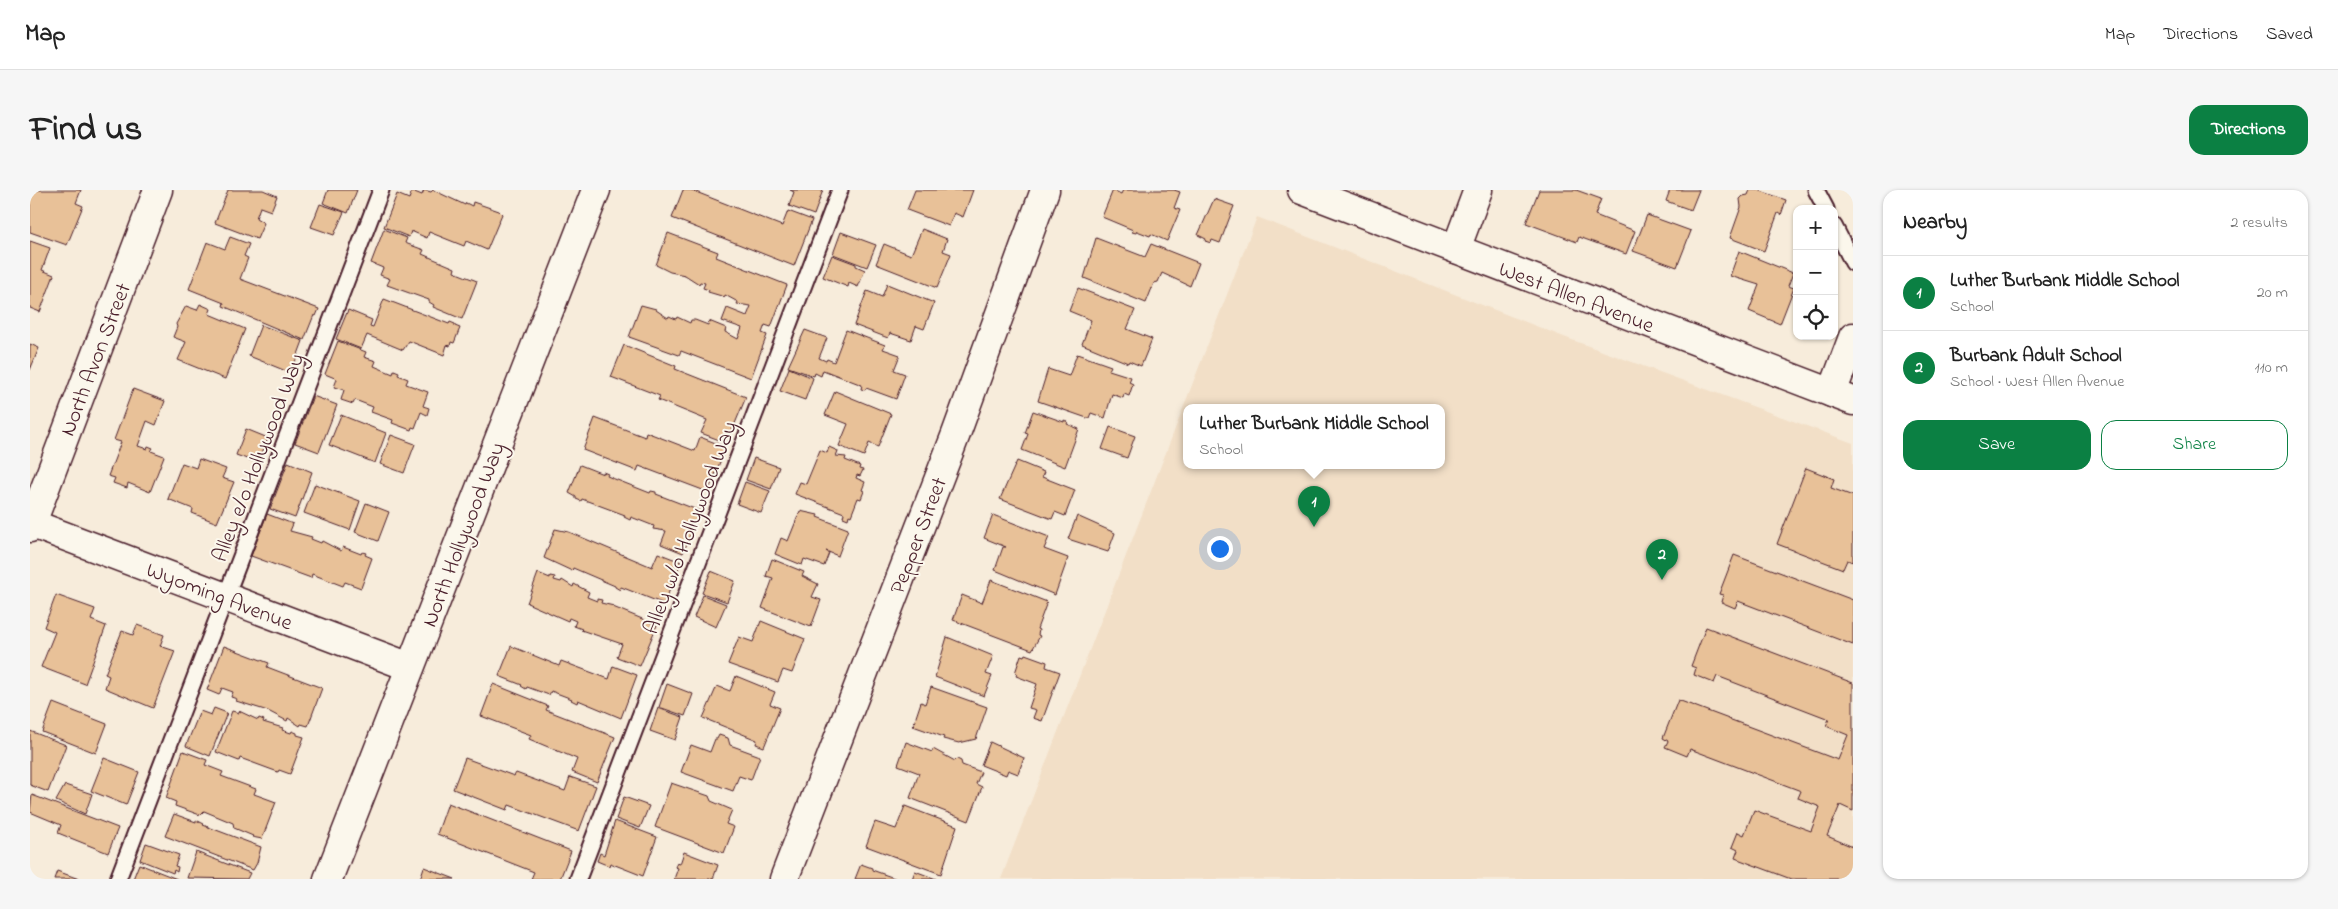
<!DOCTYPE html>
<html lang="en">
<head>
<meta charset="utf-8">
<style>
	body { margin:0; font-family:"Indie Flower",sans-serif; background:#f6f6f6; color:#222 }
	.controls { position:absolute; right:15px; top:15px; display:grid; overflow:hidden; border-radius:10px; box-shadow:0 1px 4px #0004 }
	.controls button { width:45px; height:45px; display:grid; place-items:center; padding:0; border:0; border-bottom:1px solid #e0e0e0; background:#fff; color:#222; font:25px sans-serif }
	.you { position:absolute; left:1189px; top:358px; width:18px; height:18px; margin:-12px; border:4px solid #fff; border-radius:50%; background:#1a73e8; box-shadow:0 0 0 8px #1a73e833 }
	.badge { display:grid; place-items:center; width:32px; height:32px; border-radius:50%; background:#0b8043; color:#fff; font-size:16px; font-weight:700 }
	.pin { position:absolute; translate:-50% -41px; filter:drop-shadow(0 1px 2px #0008) }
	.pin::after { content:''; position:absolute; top:26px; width:18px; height:15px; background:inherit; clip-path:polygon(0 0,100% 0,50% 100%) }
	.popup { position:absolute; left:1153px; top:214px; width:262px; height:65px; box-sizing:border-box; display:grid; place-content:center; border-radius:10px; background:#fff; filter:drop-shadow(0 1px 4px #0005); font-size:16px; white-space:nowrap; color:#767676 }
	.popup b { font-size:19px; color:#222 }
	.popup::after { content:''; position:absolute; left:50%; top:100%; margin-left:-10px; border:10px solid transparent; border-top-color:#fff }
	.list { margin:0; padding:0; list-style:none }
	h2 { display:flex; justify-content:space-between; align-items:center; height:65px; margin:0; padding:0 20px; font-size:21px }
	h2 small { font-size:16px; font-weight:400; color:#767676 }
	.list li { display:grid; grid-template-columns:32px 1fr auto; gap:15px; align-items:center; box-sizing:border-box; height:75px; padding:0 20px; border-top:1px solid #e0e0e0 }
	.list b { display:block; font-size:19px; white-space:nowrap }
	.list p { margin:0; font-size:16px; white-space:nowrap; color:#767676 }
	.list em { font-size:16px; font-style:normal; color:#767676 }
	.actions { display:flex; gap:10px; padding:15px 20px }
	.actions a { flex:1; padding:11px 0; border:1px solid #0b8043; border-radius:15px; text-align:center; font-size:18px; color:#0b8043 }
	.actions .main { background:#0b8043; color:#fff }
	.icon { flex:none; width:28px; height:28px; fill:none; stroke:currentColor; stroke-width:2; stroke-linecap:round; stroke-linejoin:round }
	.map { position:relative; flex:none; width:1823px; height:689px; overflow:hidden; border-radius:15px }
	header { display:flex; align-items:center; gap:30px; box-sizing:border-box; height:70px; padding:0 25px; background:#fff; border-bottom:1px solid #e0e0e0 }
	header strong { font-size:24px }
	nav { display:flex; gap:28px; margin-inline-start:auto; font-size:18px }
	.intro { display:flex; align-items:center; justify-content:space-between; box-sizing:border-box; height:120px; padding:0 30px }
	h1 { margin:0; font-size:35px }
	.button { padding:12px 22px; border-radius:15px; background:#0b8043; color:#fff; font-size:18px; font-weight:700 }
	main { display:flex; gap:30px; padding:0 30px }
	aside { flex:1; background:#fff; border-radius:15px; box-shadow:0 1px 4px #0004 }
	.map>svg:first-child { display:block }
</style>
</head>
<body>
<header>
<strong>Map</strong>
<nav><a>Map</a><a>Directions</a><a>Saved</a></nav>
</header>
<div class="intro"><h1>Find us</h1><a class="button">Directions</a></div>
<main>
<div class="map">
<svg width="1823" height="689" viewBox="0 0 1823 689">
	<rect width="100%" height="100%" fill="#f7ecdb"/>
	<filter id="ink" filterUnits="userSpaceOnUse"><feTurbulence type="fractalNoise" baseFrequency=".02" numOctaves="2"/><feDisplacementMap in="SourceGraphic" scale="10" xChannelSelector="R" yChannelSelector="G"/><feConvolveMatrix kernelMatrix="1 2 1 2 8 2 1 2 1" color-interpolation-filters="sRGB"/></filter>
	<g filter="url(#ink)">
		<path fill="#f2dfc7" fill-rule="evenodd" d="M1227 27 1534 147 1823 253V689H971ZM1156 218H1412V276H1156Z"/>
		<g fill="#e8c198" stroke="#4a1f2b">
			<polygon points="0,0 51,0 46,13 53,16 37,55 0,42"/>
			<polygon points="198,0 233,0 247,6 241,21 230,17 226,28 234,33 227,49 185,33"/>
			<polygon points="298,0 327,0 318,23 293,13"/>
			<polygon points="394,0 401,2 403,0 435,15 436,13 442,16 443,12 469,21 472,24 457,60 436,51 434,56 399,42 397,48 381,41 379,47 354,37 367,4 379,9 382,1 392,5"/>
			<polygon points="653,0 661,0 752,36 758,21 782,30 764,76 642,28"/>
			<polygon points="760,0 793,0 784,25 759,16 764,2"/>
			<polygon points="885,0 943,0 933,27 924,23 919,36 877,20"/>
			<polygon points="1083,0 1091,4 1093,0 1144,0 1150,2 1144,18 1150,20 1137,51 1121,44 1120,46 1107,41 1106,43 1102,42 1103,40 1072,27"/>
			<polygon points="1509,0 1546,0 1571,9 1565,25 1605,41 1596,64 1549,47 1547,52 1496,33"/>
			<polygon points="1640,0 1669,0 1661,20 1636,11"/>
			<polygon points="1720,0 1728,0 1756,10 1751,25 1748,23 1734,61 1700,48 1711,17 1710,9 1713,6 1718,5"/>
			<polygon points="1184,9 1204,16 1190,53 1182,50 1181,53 1175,51 1176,49 1168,45"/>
			<polygon points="290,14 314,22 304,45 281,37"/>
			<polygon points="1617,25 1661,41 1647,77 1603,61"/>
			<polygon points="354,39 377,48 375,53 394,60 392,64 425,78 424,82 447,91 432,129 403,117 404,115 399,112 399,110 357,95 360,89 350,85 353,78 341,73"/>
			<polygon points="892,39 917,49 913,61 921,64 907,98 846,74 854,54 881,65"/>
			<polygon points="811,42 846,55 837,77 803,64"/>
			<polygon points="638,43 688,62 686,67 757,95 741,137 735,135 732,143 737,145 721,188 651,161 649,165 599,147 611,115 626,119 626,120 638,128 639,126 646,129 647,127 660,133 661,130 665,130 678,135 679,131 696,138 695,142 708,149 712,138 692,131 697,118 717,126 721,116 707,114 708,112 695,105 695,107 678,102 679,100 673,98 675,93 670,92 669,94 655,85 640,82 626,75"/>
			<polygon points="200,47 219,54 214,66 218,68 210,89 289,119 286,126 284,125 274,150 193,116 194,113 159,99 177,52 195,59"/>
			<polygon points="1066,48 1115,67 1121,54 1169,73 1160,96 1132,83 1128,92 1124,93 1116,113 1054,88"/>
			<polygon points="0,51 20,58 12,80 24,85 10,122 0,118"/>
			<polygon points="1709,61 1763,83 1758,96 1764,98 1750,134 1719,121 1729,95 1700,86"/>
			<polygon points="802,65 826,74 826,76 835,80 828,97 819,93 818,97 793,87"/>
			<polygon points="857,94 904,113 894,139 886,136 881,150 860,143 858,148 824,135 837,101 852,107"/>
			<polygon points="1048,98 1105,120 1097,139 1122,149 1111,176 1099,171 1098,173 1052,154 1061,130 1039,121"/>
			<polygon points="354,109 419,134 420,132 425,134 425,136 430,138 424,153 421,152 420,156 417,155 414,165 379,151 373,160 337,145 331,159 306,149 318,120 342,130 340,136 343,137"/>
			<polygon points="170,114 181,119 179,124 215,139 195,189 148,170 156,152 143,147 147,137 146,134 156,116 167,120"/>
			<polygon points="231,135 273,151 261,183 219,166"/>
			<polygon points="775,140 797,148 789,168 796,171 797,169 804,172 816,140 855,155 853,159 870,165 864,180 875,184 866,209 836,198 835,200 831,199 832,195 793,180 791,186 785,183 784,186 758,177"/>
			<polygon points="308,151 336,162 334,167 346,171 344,176 363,184 364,180 369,182 368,185 378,189 376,194 398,202 393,216 399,218 397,225 391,222 385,238 382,237 381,240 362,233 363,230 341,222 343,217 325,210 323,214 311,210 314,200 304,197 307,189 295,184"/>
			<polygon points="0,154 9,158 0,180"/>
			<polygon points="594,155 646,176 645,179 716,207 697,253 671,243 677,230 628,210 630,206 581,187"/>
			<polygon points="1047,164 1081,176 1079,180 1101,187 1099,192 1103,194 1099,206 1094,204 1093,208 1082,204 1075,228 1061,223 1059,228 1057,228 1008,211 1018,179 1039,186"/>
			<polygon points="759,178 783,188 775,210 750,201"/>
			<polygon points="103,199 135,211 126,235 117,231 108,256 117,259 118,256 123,258 121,261 134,266 120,302 98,293 97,298 83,293 85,288 78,286 91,252 84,250"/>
			<polygon points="805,201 861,224 848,257 839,253 834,266 809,256 818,234 795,225"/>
			<polygon points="283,206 307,215 289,262 265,253"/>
			<polygon points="1003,221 1034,232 1034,230 1038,232 1037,234 1049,239 1035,277 992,260 998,244 995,243"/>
			<polygon points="311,225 356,243 345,273 299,255"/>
			<polygon points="565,228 615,247 616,242 665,261 670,247 696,257 678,302 609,276 607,281 553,260"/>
			<polygon points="1080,237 1105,246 1097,268 1072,259"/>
			<polygon points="216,239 238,248 228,273 206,265"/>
			<polygon points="361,245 385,254 374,283 350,274"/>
			<polygon points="799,257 808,261 806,266 816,267 815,270 830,276 829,279 833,280 830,286 827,285 826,288 835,292 832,300 834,301 831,309 828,308 821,326 819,325 818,329 813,327 814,323 765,304 770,292 776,294 790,260 797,263"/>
			<polygon points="724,268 749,277 741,299 716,290"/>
			<polygon points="169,269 196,279 192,288 204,292 187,333 162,323 163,319 138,309 152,273 166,278"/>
			<polygon points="987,271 1014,282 1012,287 1045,300 1035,326 1025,322 1022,329 970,309"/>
			<polygon points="258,272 282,282 265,328 240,319"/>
			<polygon points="550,275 573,284 573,282 578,284 577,286 620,303 621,301 626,302 626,304 670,321 653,363 631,354 636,341 623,339 624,336 601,327 600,330 594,327 595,325 552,309 551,311 546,309 546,307 539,303"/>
			<polygon points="1776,278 1804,289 1801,298 1823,306 1823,372 1817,370 1813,379 1747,354"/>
			<polygon points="715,292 740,301 731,323 707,314"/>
			<polygon points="285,294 330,311 320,340 274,323"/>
			<polygon points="336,313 359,322 348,351 325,342"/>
			<polygon points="770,321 788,325 787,327 818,339 808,366 796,361 799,363 794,376 774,369 772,375 745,364 751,348 758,351"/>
			<polygon points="237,324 263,334 260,341 282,347 281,349 291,353 292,351 311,361 313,357 331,364 332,362 336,363 335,365 342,368 331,398 315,392 313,396 282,384 281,388 221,366"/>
			<polygon points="963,325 1019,347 1014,359 1038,368 1025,405 965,380 973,357 976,357 954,348"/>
			<polygon points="1047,326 1085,343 1078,362 1038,349"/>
			<polygon points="525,339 539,342 622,377 628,363 651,372 634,414 591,397 590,400 585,397 585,396 543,378 542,381 514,368"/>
			<polygon points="1704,365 1823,410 1823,455 1708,411 1705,418 1691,412 1693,405 1689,404"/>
			<polygon points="742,369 774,382 772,386 788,394 782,407 791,410 781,437 732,418 743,388 736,386"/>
			<polygon points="681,381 705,391 697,412 672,403"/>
			<polygon points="508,383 520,388 520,386 525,387 524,390 531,392 532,390 543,397 544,394 559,402 557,407 567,411 567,409 572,410 571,413 584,416 583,417 627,435 610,476 587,467 592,454 551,440 552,439 544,436 546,431 539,428 538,431 497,413"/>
			<polygon points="961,390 1017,412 1007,439 1009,440 1008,445 1010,446 1002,460 923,430 932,405 952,413"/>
			<polygon points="26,405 65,419 61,430 76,436 55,494 11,477 25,442 14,437"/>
			<polygon points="673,405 696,414 686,437 664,427"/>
			<polygon points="731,431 775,449 762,483 753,480 748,492 698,474 709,447 723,452"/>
			<polygon points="107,435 134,445 130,456 145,461 123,518 75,498 79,486 75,484 92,441 103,445"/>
			<polygon points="1676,437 1823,493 1823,621 1810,615 1797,646 1823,657 1823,689 1761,689 1705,668 1708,660 1702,657 1708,642 1714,645 1724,620 1781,641 1790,617 1768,608 1771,601 1660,559 1657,566 1635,557 1638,551 1633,548 1648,510 1808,570 1818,545 1796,536 1799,529 1687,486 1684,493 1664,485 1666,478 1661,476"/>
			<polygon points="917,447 963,466 956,484 962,486 954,506 905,487"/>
			<polygon points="194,456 239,473 237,477 292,498 278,536 271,534 270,536 258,528 257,531 238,521 206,511 207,509 201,507 203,502 192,498 189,505 177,500"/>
			<polygon points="481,456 529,476 531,471 579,489 583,476 607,485 591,528 548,510 547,513 541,510 542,509 521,501 519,505 497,497 496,499 491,496 492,495 469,486"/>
			<polygon points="995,464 1017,472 1016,477 1030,482 1012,531 1003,528 1006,520 999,518 1007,494 986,486 987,484 985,483 991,465 994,466"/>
			<polygon points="706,486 745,502 740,514 750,518 734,557 726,554 727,550 673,528 687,496 700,501"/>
			<polygon points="463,494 518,516 516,520 585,547 567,592 542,582 547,569 499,549 501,545 451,526"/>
			<polygon points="637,494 663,504 655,526 629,517"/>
			<polygon points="901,497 957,517 946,549 929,553 913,549 914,547 883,536 891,512 895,514"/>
			<polygon points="23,513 77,534 66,563 12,542"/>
			<polygon points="184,518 197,523 180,566 156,556 170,521 181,525"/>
			<polygon points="628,518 653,527 645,550 620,541"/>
			<polygon points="202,521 209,523 209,521 228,530 229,528 234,530 233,532 253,538 252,540 261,543 262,541 267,543 267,545 274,547 260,584 249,580 248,582 210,568 209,571 186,562"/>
			<polygon points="0,541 36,555 18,602 0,595"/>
			<polygon points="689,545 698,548 700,555 730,566 721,590 709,586 703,601 651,582 661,555 680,562 685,549 687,549"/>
			<polygon points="876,552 902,562 903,559 925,571 927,569 931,571 932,575 951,582 946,594 952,597 939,631 880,608 889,583 868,575"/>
			<polygon points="960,552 994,568 988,584 978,580 976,585 951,575"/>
			<polygon points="153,561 177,570 175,575 193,582 191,586 226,599 224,604 246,612 232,649 222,647 223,646 204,638 203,633 174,621 170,625 145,616 146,612 136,608"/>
			<polygon points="74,568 109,582 96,615 61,601"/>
			<polygon points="435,568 484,586 486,583 535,601 540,587 566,596 549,641 479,615 477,620 423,599"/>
			<polygon points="641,593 679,606 681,611 702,620 696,634 704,637 694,663 625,637"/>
			<polygon points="35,595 62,604 55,624 26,611"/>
			<polygon points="2,605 88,638 78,663 28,643 31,635 0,622"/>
			<polygon points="594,607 619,616 610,638 586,629"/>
			<polygon points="418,613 541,661 530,689 501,689 504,682 407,644"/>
			<polygon points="875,616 927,636 911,684 836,656 845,632 866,639"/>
			<polygon points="144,624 166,632 166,630 174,634 173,635 231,657 227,673 223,680 135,646"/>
			<polygon points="585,631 627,647 613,686 580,673 579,676 567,671 570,663 574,665"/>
			<polygon points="116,653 149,665 145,676 148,677 147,682 144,680 143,683 110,670"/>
			<polygon points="166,662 220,683 217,689 157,688"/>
			<polygon points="654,662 688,675 683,689 644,689 648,678 645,677 647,673 650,674"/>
			<polygon points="109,674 147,689 103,689"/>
			<polygon points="831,674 842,678 842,680 867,689 825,689"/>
			<polygon points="394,677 425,689 390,689"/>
			<polygon points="27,681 49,689 24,689"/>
			<polygon points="885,681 906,689 882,689"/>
		</g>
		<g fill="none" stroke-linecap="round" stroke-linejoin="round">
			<defs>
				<g id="service">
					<polyline points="1786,0 1796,19"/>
					<polyline points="1804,36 1823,73"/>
					<polyline points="88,689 351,0"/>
					<polyline points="548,689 810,0"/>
				</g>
				<g id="minor">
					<polyline points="1272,0 1823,211"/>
					<polyline points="1426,59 1448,0"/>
					<polyline points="1802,203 1823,147"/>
					<polyline points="0,333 380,477"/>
					<polyline points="0,338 128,0"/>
					<polyline points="754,689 926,244 1015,0"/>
				</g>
				<polyline id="secondary" points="298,689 566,0"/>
			</defs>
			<use href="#service" stroke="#4a1f2b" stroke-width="19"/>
			<use href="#minor" stroke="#4a1f2b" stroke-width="31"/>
			<use href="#secondary" stroke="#4a1f2b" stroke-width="31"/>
			<use href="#service" stroke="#fbf7ec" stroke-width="15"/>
			<use href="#minor" stroke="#fbf7ec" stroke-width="28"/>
			<use href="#secondary" stroke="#fbf7ec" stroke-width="28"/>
		</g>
	</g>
	<g text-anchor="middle" stroke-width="4" stroke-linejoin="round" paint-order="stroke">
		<g font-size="22" fill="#4a1f2b" stroke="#fbf7ec">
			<text transform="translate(1547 106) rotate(21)" y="8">West Allen Avenue</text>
			<text transform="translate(64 169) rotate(-69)" y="8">North Avon Street</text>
			<text transform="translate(227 267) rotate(-69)" y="8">Alley e/o Hollywood Way</text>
			<text transform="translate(659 337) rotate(-69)" y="8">Alley w/o Hollywood Way</text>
			<text transform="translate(432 344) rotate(-69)" y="8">North Hollywood Way</text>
			<text transform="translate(887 345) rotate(-69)" y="8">Pepper Street</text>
			<text transform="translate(190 405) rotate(21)" y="8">Wyoming Avenue</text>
		</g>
	</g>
</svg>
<div class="controls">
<button>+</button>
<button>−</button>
<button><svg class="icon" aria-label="locate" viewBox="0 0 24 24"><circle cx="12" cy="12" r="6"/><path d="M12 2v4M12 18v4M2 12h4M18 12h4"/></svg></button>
</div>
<div class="you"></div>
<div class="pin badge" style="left:1284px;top:337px">1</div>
<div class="popup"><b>Luther Burbank Middle School</b>School</div>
<div class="pin badge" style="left:1632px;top:390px">2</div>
</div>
<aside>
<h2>Nearby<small>2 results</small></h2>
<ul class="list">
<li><span class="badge">1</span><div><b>Luther Burbank Middle School</b><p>School</p></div><em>20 m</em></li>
<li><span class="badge">2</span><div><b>Burbank Adult School</b><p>School · West Allen Avenue</p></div><em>110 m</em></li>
</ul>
<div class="actions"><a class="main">Save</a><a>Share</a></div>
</aside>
</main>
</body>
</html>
